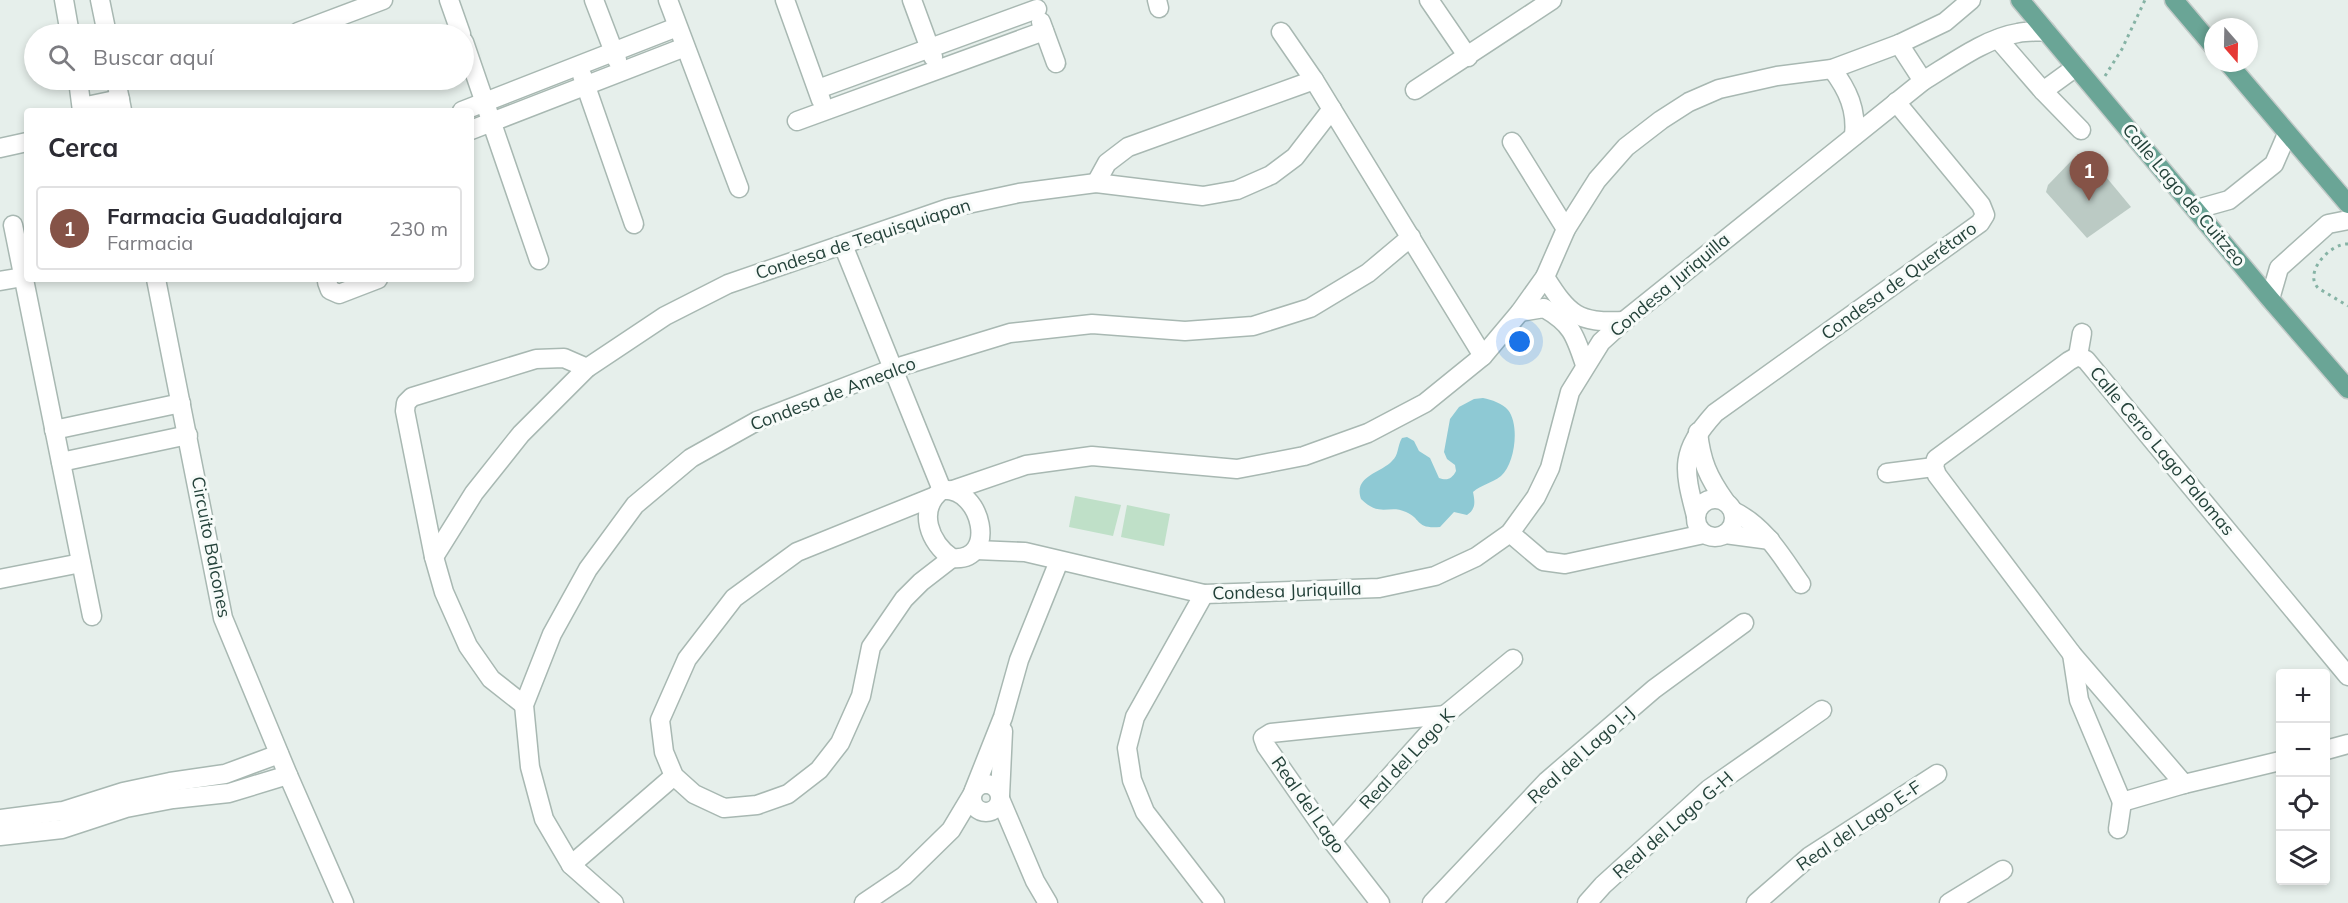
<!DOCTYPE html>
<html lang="es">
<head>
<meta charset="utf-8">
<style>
	body { margin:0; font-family:Mulish,sans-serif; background:#f7f7f7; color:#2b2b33 }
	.controls { position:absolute; right:18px; bottom:18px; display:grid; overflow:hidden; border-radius:6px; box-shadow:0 3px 9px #0003 }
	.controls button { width:54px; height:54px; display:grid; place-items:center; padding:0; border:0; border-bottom:2px solid #e1e1e2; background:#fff; color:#2b2b33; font:30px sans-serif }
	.compass { position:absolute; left:2204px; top:18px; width:54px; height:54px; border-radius:50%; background:#fff; box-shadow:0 3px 9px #0003; rotate:160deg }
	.you { position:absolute; left:1520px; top:342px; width:21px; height:21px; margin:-15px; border:4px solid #fff; border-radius:50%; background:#1a73e8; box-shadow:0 0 0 9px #1a73e833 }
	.badge { display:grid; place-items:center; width:39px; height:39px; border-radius:50%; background:#855347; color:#fff; font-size:20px; font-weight:700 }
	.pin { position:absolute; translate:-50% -50px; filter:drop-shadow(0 2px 3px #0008) }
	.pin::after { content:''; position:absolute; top:32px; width:21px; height:18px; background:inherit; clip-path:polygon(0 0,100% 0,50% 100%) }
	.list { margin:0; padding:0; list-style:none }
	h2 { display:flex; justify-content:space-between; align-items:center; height:78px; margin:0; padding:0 24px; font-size:26px }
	h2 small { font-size:20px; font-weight:400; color:#7c7c81 }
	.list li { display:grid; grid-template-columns:39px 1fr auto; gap:18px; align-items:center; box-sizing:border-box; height:84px; margin:0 12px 12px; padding:0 12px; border:2px solid #e1e1e2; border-radius:6px }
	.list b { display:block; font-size:22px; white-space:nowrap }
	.list p { margin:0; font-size:20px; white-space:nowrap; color:#7c7c81 }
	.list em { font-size:20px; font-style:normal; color:#7c7c81 }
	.icon { flex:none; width:33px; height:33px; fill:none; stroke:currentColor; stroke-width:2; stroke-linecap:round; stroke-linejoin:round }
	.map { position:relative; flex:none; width:2348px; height:903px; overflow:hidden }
	.search { position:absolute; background:#fff; box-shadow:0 3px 9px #0003; left:24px; top:24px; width:450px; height:66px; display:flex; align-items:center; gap:15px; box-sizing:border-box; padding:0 21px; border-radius:33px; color:#7c7c81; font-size:22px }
	.panel { position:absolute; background:#fff; box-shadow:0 3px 9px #0003; left:24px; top:108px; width:450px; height:174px; border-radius:6px }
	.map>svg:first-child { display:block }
</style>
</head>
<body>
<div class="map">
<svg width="2348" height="903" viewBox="0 0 2348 903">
	<rect width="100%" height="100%" fill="#e6efeb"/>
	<g fill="#bfe0c8">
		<polygon points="1075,496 1121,505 1113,536 1069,527"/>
		<polygon points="1127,505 1170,514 1164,546 1121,537"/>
	</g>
	<path fill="#8ec9d4" d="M1483 398C1492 400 1502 403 1508 410 1520 425 1515 464 1501 476 1492 483 1481 485 1473 492 1475 502 1476 509 1467 515L1454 512 1440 527C1415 529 1422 519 1406 512 1389 504 1380 518 1361 499 1353 476 1381 473 1392 461 1399 455 1397 446 1402 438L1407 437 1414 441 1419 451 1430 458 1439 478C1447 481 1452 479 1456 471L1455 465 1447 459 1444 452 1450 419 1459 407 1474 399Z"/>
	<polygon fill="#bbcac4" points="2074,158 2092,160 2131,207 2087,238 2046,192 2048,185"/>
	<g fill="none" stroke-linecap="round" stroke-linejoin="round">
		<defs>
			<g id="minor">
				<polyline points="64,0 70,34"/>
				<polyline points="100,0 107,34"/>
				<polyline points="449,0 461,34"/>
				<polyline points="594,0 617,60"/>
				<polyline points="668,0 739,188"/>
				<polyline points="785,0 821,100"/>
				<polyline points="912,0 933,57"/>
				<polyline points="1157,0 1159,8"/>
				<polyline points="1429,0 1468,57"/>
				<polyline points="1041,22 1056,63"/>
				<polyline points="298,32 383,0"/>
				<polyline points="1281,32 1314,80 1483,356"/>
				<polyline points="1998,39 2043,91 2076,67"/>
				<polyline points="464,42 539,260"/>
				<polyline points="1899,44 1923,81"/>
				<path d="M1832 69C1848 90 1857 110 1854 136"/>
				<polyline points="582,75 634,224"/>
				<polyline points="78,80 82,111"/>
				<polyline points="116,80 122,110"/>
				<polyline points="818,89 1037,9"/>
				<polyline points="1415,90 1552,0"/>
				<polyline points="2043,91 2081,130"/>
				<polyline points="82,107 120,99"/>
				<polyline points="462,111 677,27"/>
				<polyline points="797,121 1044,31"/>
				<polyline points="471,130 685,47"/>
				<polyline points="1512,142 1566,229"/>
				<polyline points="0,148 27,142"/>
				<polyline points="1096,183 1107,163 1128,147 1314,80"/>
				<polyline points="2197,209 2229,200 2274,164 2287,134"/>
				<polyline points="13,225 92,616"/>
				<polyline points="843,245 942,490"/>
				<path d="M1545 277C1569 315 1577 323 1624 321"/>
				<polyline points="156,279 223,618 288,775 344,903"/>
				<polyline points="328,279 327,282 330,290 339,294 378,279"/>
				<polyline points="0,281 23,277"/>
				<polyline points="2270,299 2279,268 2328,224 2348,220"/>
				<path d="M1520 312 1544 308C1572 324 1575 335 1585 365"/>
				<polyline points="2078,356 2069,361 1936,459 1934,467 1937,475 2072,654 2184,784"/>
				<polyline points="2078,356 2086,360 2348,676"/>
				<polyline points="2078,356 2082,333"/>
				<polyline points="54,430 181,403"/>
				<path d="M1698 432C1701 461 1708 477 1725 501"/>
				<polyline points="61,462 188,435"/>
				<polyline points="1887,473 1934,467"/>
				<path d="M942 490C982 486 999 563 952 558 930 544 916 509 942 490Z"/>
				<polyline points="953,490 1026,465 1092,456 1237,469 1304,456 1368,433 1425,403 1483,356 1520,312 1545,277 1566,229 1597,180 1626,147 1661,120 1689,102 1719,89 1777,76 1832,69 1899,44 1945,22 1971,0"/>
				<polyline points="933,497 797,552 734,598 687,659 660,720 664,752 674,776 694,794 724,808 757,805 788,794 819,770 840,743 861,696 871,647 904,599 921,582 952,558"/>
				<circle cx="1715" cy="518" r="19"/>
				<path d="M1733 511C1765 526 1782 557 1801 584"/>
				<path d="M1696 516C1683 467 1680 452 1715 413L1980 223 1985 215 1981 205 1896 102"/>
				<polyline points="1510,533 1543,561 1565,564 1704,534"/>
				<polyline points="1725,534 1770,540"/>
				<path d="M976 550 1025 552 1204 594 1379 588 1435 576 1476 557 1510 533 1536 497 1550 468 1570 392 1601 342 1624 321 1923 81C1951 64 1986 38 2018 33 2027 31 2037 32 2046 31"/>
				<polyline points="434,557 474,493 521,434 587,368 665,316 728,284 949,208 1019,193 1096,183 1203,196 1237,190 1271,175 1295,157 1332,109"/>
				<polyline points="0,579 81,563"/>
				<polyline points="1204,594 1135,717 1127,748 1132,780 1145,812 1215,903"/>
				<polyline points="2072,654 2079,700 2122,802"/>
				<polyline points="524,705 491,679 468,646 444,592 434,557 405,411 406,403 412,397 536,359 564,358 587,368"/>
				<polyline points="2326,750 2348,744"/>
				<circle cx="986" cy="798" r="14"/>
				<polyline points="974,790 1003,717 1019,660 1059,561"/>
				<polyline points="1000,796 1003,731"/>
				<polyline points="1001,801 1035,881 1048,903"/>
				<polyline points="2122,802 2184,784 2280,761"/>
				<polyline points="0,819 63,811 123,792 170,782 225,774 279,754"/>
				<polyline points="2118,829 2122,802"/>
				<polyline points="0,836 62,829 126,808 173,799 229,793 288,775"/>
				<polyline points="1332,841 1445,715 1513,659"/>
				<polyline points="571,865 674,776"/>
				<polyline points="614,903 571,865 544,819 530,767 524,705 552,634 588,569 635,505 691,458 757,421 892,369 1010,333 1092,324 1185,331 1253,326 1310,308 1368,273 1411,237"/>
				<polyline points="864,903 904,876 951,830 972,795"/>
				<polyline points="1380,903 1332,841 1266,746 1263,738 1271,733 1445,715"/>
				<polyline points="1432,903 1547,781 1654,689 1744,623"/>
				<polyline points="1587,903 1603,885 1709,789 1822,710"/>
				<polyline points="1756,903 1810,856 1937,774"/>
				<polyline points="1949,903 2003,870"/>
			</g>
			<g id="major">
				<polyline points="2020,0 2270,299 2348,389"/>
				<polyline points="2174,0 2213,46"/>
				<polyline points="2228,63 2348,204"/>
			</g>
		</defs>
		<use href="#minor" stroke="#a8b8b2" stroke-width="21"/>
		<use href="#major" stroke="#c2cac8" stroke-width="21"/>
		<g stroke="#86b3a5" stroke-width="3" stroke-dasharray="3 4.5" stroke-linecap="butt">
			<polyline points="2105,76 2122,49 2145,0"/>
			<path d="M2348 244C2331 243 2303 272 2318 288L2348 306"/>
		</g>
		<use href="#minor" stroke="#fff" stroke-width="18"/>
		<use href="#major" stroke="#6aa596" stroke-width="18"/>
	</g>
	<g text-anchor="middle" stroke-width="6" stroke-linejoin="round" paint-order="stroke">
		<g font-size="18" fill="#24423a" stroke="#f7fbf9">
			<text transform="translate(2184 195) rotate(50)" y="6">Calle Lago de Cuitzeo</text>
			<text transform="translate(863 239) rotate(-18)" y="6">Condesa de Tequisquiapan</text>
			<text transform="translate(1899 281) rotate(-36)" y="6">Condesa de Querétaro</text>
			<text transform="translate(1670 285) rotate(-40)" y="6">Condesa Juriquilla</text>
			<text transform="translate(833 394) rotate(-21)" y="6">Condesa de Amealco</text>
			<text transform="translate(2162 451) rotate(50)" y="6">Calle Cerro Lago Palomas</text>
			<text transform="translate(211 547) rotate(79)" y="6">Circuito Balcones</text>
			<text transform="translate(1287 591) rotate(-2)" y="6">Condesa Juriquilla</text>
			<text transform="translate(1581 755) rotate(-42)" y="6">Real del Lago I-J</text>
			<text transform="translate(1407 759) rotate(-47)" y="6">Real del Lago K</text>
			<text transform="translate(1308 805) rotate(55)" y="6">Real del Lago</text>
			<text transform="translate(1673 825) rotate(-41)" y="6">Real del Lago G-H</text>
			<text transform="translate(1859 826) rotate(-34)" y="6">Real del Lago E-F</text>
		</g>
	</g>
</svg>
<div class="controls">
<button>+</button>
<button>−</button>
<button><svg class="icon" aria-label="locate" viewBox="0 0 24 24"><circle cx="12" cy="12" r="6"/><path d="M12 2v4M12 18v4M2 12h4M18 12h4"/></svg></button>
<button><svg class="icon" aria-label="layers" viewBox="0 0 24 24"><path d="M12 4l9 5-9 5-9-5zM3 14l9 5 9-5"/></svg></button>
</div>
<svg class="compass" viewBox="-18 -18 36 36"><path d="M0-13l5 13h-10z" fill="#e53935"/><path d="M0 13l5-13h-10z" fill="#7c7c81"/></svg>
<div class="you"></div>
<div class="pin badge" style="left:2089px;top:201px">1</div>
<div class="search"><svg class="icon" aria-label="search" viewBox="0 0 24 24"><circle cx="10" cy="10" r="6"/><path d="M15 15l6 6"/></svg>Buscar aquí</div>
<section class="panel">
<h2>Cerca<small></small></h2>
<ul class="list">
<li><span class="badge">1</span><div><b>Farmacia Guadalajara</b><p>Farmacia</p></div><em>230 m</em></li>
</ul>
</section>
</div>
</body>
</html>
